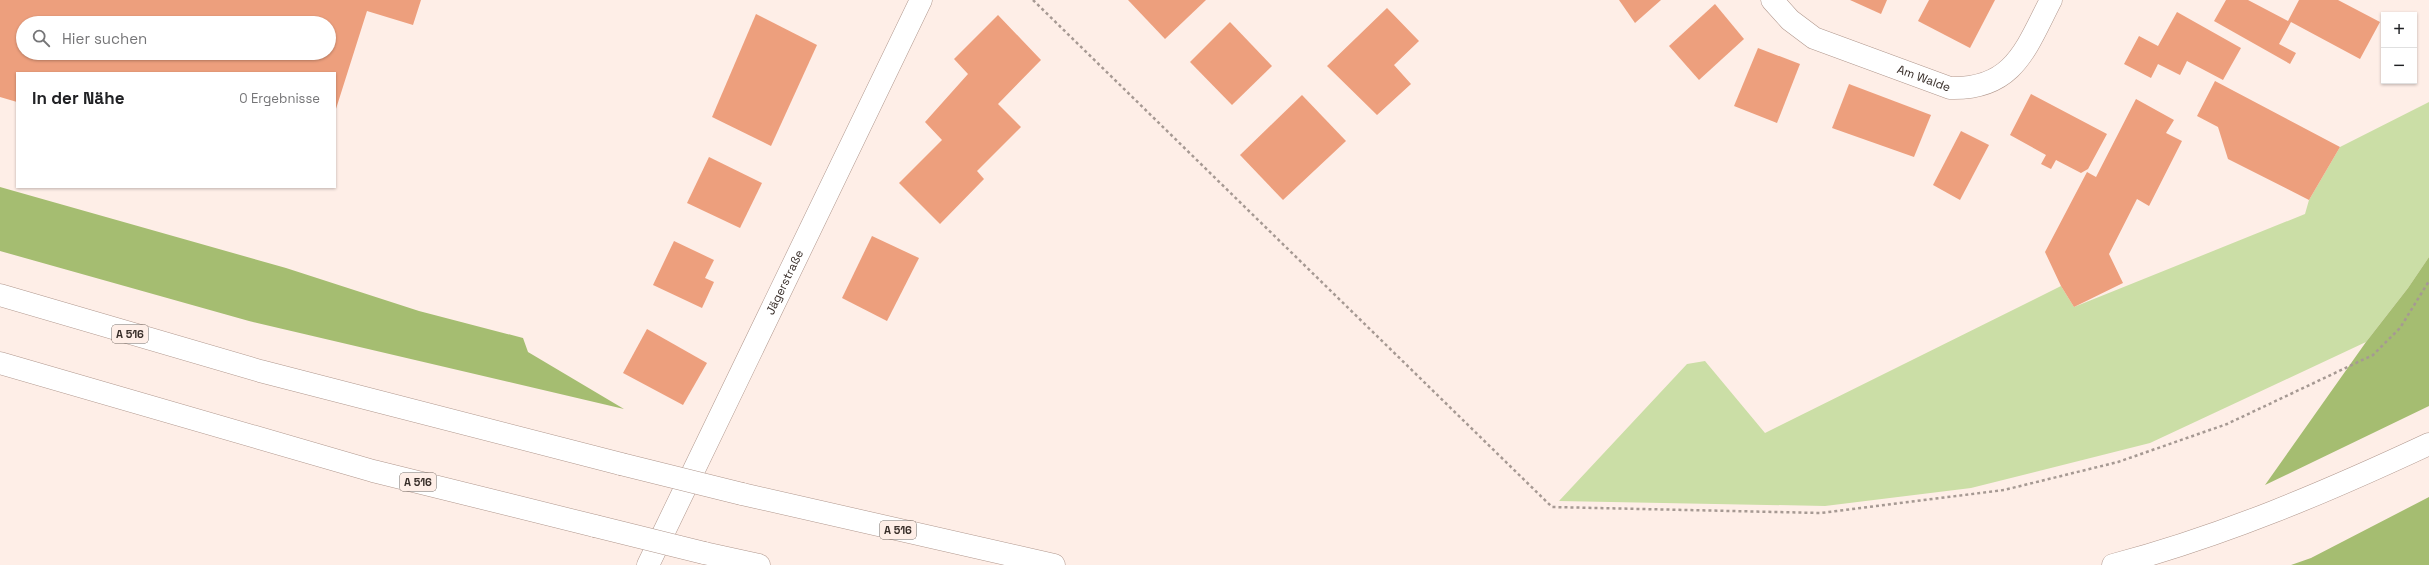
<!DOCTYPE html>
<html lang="de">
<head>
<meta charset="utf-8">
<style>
	body { margin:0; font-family:"Space Grotesk",sans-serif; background:#f2f2f2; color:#202124 }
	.controls { position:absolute; right:12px; top:12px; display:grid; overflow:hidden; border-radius:0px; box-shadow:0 1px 3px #0004 }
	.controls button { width:36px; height:36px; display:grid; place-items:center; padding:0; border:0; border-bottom:1px solid #e0e0e0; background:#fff; color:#202124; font:20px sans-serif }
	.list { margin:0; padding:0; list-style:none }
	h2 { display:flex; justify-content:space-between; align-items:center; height:52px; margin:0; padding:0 16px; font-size:17px }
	h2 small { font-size:13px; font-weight:400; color:#757577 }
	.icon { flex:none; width:22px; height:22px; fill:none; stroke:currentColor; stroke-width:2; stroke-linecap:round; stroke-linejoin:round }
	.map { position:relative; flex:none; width:2429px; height:565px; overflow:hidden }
	.search { position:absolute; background:#fff; box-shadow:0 1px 3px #0004; left:16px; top:16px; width:320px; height:44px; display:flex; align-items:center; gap:10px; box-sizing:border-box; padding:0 14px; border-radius:22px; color:#757577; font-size:15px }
	.panel { position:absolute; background:#fff; box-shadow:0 1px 3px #0004; left:16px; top:72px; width:320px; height:116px; border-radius:0px }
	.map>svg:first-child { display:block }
</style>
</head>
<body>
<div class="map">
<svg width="2429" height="565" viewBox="0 0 2429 565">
	<rect width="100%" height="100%" fill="#feeee7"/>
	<polygon fill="#cbdea6" points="2429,102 2429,257 2408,288 2366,342 2150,443 1971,488 1825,506 1559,501 1687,364 1705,361 1765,433 2061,286 2074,307 2305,214 2309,200 2340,147"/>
	<g fill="#a5bd71">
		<polygon points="0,187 286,268 419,311 523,338 528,352 624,409 249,321 0,251"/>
		<polygon points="2429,257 2429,406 2265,485 2366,342 2408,288"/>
		<polygon points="2429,497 2429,565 2291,565 2311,558"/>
	</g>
	<g fill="#ed9f7d" fill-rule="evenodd">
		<path d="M0 0H421L413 25 367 11 335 112V73H17V102L0 97ZM23 23H329V53H23Z"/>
		<polygon points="1128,0 1206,0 1165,39"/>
		<polygon points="1619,0 1661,0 1635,23"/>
		<polygon points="1850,0 1887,0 1881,14"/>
		<polygon points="1929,0 1995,0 1970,48 1918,21"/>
		<polygon points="2226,0 2248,0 2288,21 2299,0 2338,0 2380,22 2360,59 2291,22 2279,44 2296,53 2290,64 2214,21"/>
		<polygon points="1715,4 1744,39 1699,80 1669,46"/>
		<polygon points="1387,8 1419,41 1394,65 1411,84 1377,115 1327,66"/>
		<polygon points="2177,12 2241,48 2223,80 2187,61 2180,75 2158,64 2151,78 2124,64 2139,36 2158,46"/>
		<polygon points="756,14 817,45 771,146 712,117"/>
		<polygon points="998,15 1041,60 998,104 1021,127 977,171 984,179 940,224 899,183 942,140 925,122 968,74 954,59"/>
		<polygon points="1230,22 1272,66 1232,105 1190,62"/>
		<polygon points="1758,48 1800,64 1777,123 1734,106"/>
		<polygon points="2215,81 2340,147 2309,200 2228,159 2218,127 2197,116"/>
		<polygon points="1849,84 1931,115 1914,157 1832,128"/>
		<polygon points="2031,94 2107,134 2088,169 2081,173 2056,160 2051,169 2041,164 2046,155 2010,135"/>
		<polygon points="1302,95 1346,141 1283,200 1240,155"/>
		<polygon points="2136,99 2174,120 2166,133 2182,141 2149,206 2137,199 2109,254 2123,283 2074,307 2061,286 2045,252 2087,172 2096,177"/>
		<polygon points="1961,131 1989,145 1960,200 1933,185"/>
		<polygon points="709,157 762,183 740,228 687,203"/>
		<polygon points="872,236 919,258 887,321 842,298"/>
		<polygon points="674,241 714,260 705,278 714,282 702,308 653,285"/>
		<polygon points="647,329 707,363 683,405 623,373"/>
	</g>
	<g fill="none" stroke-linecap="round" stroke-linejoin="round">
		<defs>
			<g id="minor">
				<path id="s1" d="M1772 0 1790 20 1814 38 1950 88C2014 90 2026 48 2051 0"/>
				<path id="s2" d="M648 565 921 0"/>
			</g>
			<g id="highway">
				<polyline points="0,295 260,371 621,464"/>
				<polyline points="0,363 373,471 595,526"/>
				<polyline points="742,494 1054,565"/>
				<polyline points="704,553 759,565"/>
				<path d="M2113 565C2223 536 2326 492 2429 444"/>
			</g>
		</defs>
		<use href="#minor" stroke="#b0978d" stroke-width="23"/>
		<use href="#highway" stroke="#b0978d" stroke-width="23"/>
		<polyline stroke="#a69993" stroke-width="2.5" stroke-dasharray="3 3" stroke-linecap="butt" points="1033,0 1552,507 1821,513 2004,490 2118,462 2227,424 2373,355 2400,328 2429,281"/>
		<use href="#minor" stroke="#fff" stroke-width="22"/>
		<use href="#highway" stroke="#fff" stroke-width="22"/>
		<defs>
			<g id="highway-bridge">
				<polyline points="621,464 742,494"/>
				<polyline points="595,526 704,553"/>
			</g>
		</defs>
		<use href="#highway-bridge" stroke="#b0978d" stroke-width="23" stroke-linecap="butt"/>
		<use href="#highway-bridge" stroke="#fff" stroke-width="22"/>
	</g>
	<g text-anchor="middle" stroke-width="3" stroke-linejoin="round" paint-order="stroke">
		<g fill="#feeee7" stroke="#736862" stroke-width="1">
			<rect x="112" y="325" width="36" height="18" rx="3"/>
			<rect x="400" y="473" width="36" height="18" rx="3"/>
			<rect x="880" y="521" width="36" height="18" rx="3"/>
		</g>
		<g font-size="11" font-weight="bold" fill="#382e29">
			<text x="130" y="338">A 516</text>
			<text x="418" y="486">A 516</text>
			<text x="898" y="534">A 516</text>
		</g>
		<g font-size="12" fill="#382e29" stroke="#feeee7">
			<text dy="4" stroke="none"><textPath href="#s1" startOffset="174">Am Walde</textPath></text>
			<text dy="4" stroke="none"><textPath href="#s2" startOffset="314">Jägerstraße</textPath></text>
		</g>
	</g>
</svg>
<div class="controls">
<button>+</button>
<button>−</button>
</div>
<div class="search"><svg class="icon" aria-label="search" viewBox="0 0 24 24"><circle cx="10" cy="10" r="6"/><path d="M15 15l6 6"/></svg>Hier suchen</div>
<section class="panel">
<h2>In der Nähe<small>0 Ergebnisse</small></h2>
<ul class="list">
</ul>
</section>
</div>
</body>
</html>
